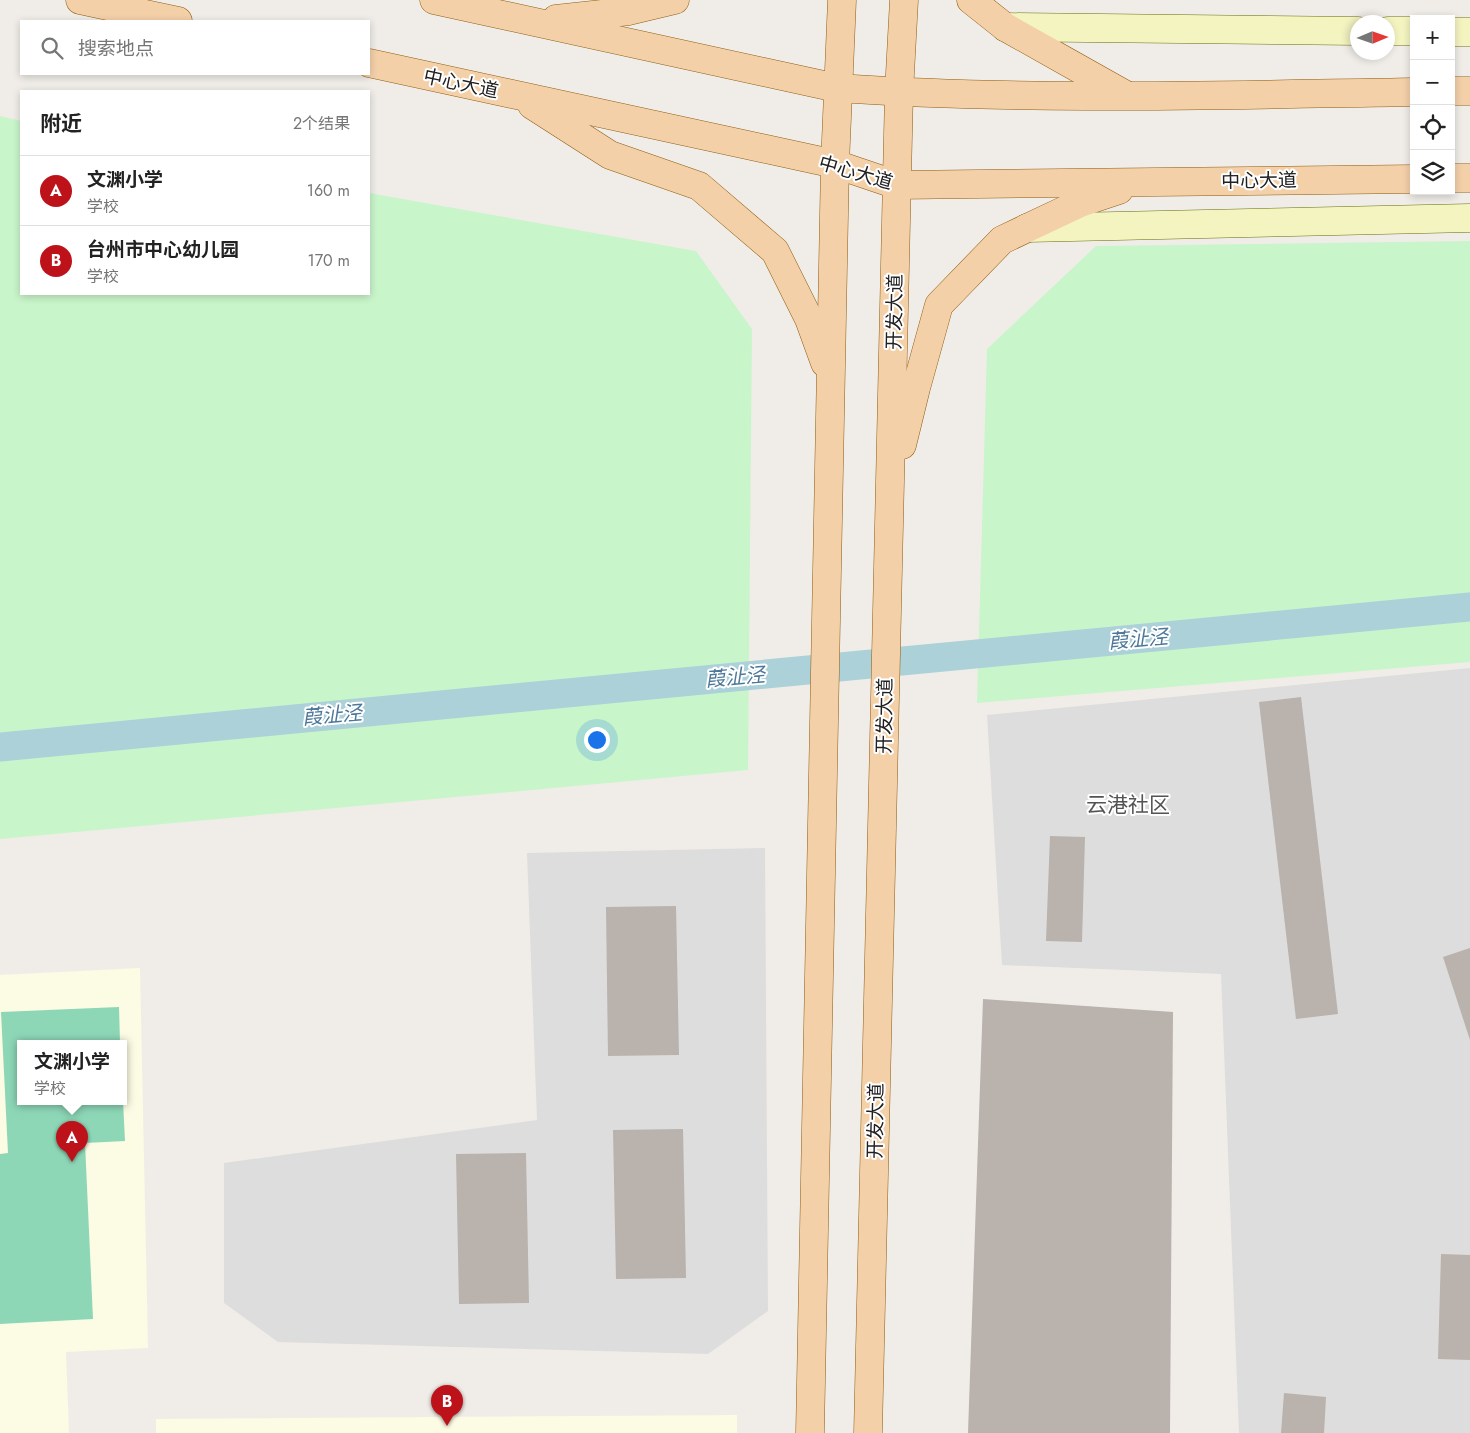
<!DOCTYPE html>
<html lang="zh">
<head>
<meta charset="utf-8">
<style>
	body { margin:0; font-family:Jost,"Noto Sans SC",sans-serif; background:#f2f2f2; color:#222 }
	.controls { position:absolute; right:15px; top:15px; display:grid; overflow:hidden; border-radius:0px; box-shadow:0 2px 8px #0003 }
	.controls button { width:45px; height:45px; display:grid; place-items:center; padding:0; border:0; border-bottom:1px solid #e0e0e0; background:#fff; color:#222; font:25px sans-serif }
	.compass { position:absolute; left:1350px; top:15px; width:45px; height:45px; border-radius:50%; background:#fff; box-shadow:0 2px 8px #0003; rotate:88deg }
	.you { position:absolute; left:596px; top:739px; width:18px; height:18px; margin:-12px; border:4px solid #fff; border-radius:50%; background:#1a73e8; box-shadow:0 0 0 8px #1a73e833 }
	.badge { display:grid; place-items:center; width:32px; height:32px; border-radius:50%; background:#be121b; color:#fff; font-size:16px; font-weight:700 }
	.pin { position:absolute; translate:-50% -41px; filter:drop-shadow(0 1px 2px #0008) }
	.pin::after { content:''; position:absolute; top:26px; width:18px; height:15px; background:inherit; clip-path:polygon(0 0,100% 0,50% 100%) }
	.popup { position:absolute; left:17px; top:1040px; width:110px; height:65px; box-sizing:border-box; display:grid; place-content:center; border-radius:0px; background:#fff; filter:drop-shadow(0 1px 4px #0005); font-size:16px; white-space:nowrap; color:#767676 }
	.popup b { font-size:19px; color:#222 }
	.popup::after { content:''; position:absolute; left:50%; top:100%; margin-left:-10px; border:10px solid transparent; border-top-color:#fff }
	.list { margin:0; padding:0; list-style:none }
	h2 { display:flex; justify-content:space-between; align-items:center; height:65px; margin:0; padding:0 20px; font-size:21px }
	h2 small { font-size:16px; font-weight:400; color:#767676 }
	.list li { display:grid; grid-template-columns:32px 1fr auto; gap:15px; align-items:center; box-sizing:border-box; height:70px; padding:0 20px; border-top:1px solid #e0e0e0 }
	.list b { display:block; font-size:19px; white-space:nowrap }
	.list p { margin:0; font-size:16px; white-space:nowrap; color:#767676 }
	.list em { font-size:16px; font-style:normal; color:#767676 }
	.icon { flex:none; width:28px; height:28px; fill:none; stroke:currentColor; stroke-width:2; stroke-linecap:round; stroke-linejoin:round }
	.map { position:relative; flex:none; width:1470px; height:1433px; overflow:hidden }
	.search { position:absolute; background:#fff; box-shadow:0 2px 8px #0003; left:20px; top:20px; width:350px; height:55px; display:flex; align-items:center; gap:12px; box-sizing:border-box; padding:0 18px; border-radius:0px; color:#767676; font-size:19px }
	.panel { position:absolute; background:#fff; box-shadow:0 2px 8px #0003; left:20px; top:90px; width:350px; height:205px; border-radius:0px }
	.map>svg:first-child { display:block }
</style>
</head>
<body>
<div class="map">
<svg width="1470" height="1433" viewBox="0 0 1470 1433">
	<rect width="100%" height="100%" fill="#f0ede8"/>
	<g fill="#dedddd">
		<polygon points="1470,668 1470,1433 1239,1433 1221,974 1002,965 987,715"/>
		<polygon points="765,848 768,1311 708,1354 278,1342 224,1303 224,1163 537,1120 527,853"/>
	</g>
	<g fill="#fcfbe4" fill-rule="evenodd">
		<path d="M140 968 148 1348 66 1352 69 1433H0V975ZM21 1043H123V1101H21Z"/>
		<polygon points="737,1415 737,1433 156,1433 156,1419"/>
	</g>
	<g fill="#c9f5cb">
		<polygon points="0,116 21,121 21,294 369,294 369,193 696,251 752,329 748,770 0,839"/>
		<polygon points="1470,241 1470,662 977,703 987,349 1096,246"/>
	</g>
	<polygon fill="#8dd7b7" points="119,1007 120,1043 21,1043 21,1101 123,1101 125,1141 85,1143 93,1319 0,1324 0,1154 8,1153 1,1012"/>
	<g fill="none" stroke-linecap="round" stroke-linejoin="round">
		<polyline stroke="#acd1d9" stroke-width="29" points="0,747 1470,607"/>
	</g>
	<g fill="#b9b2ad">
		<polygon points="1301,697 1338,1014 1296,1019 1259,702"/>
		<polygon points="1050,836 1085,837 1082,942 1046,941"/>
		<polygon points="676,906 679,1055 608,1056 606,907"/>
		<polygon points="1470,948 1470,1040 1443,957"/>
		<polygon points="983,999 1173,1012 1170,1433 968,1433"/>
		<polygon points="683,1129 686,1278 616,1279 613,1130"/>
		<polygon points="526,1153 529,1303 459,1304 456,1154"/>
		<polygon points="1441,1254 1470,1255 1470,1360 1438,1359"/>
		<polygon points="1284,1393 1326,1397 1324,1433 1281,1433"/>
	</g>
	<g fill="none" stroke-linecap="round" stroke-linejoin="round">
		<defs>
			<g id="secondary">
				<polyline points="1005,27 1358,31"/>
				<polyline points="1388,31 1414,31"/>
				<polyline points="1451,32 1470,32"/>
				<polyline points="1027,228 1470,218"/>
			</g>
			<g id="primary">
				<polyline points="80,0 178,21"/>
				<path d="M434 0 837 88C1029 101 1222 95 1414 92"/>
				<polyline points="971,0 1005,27 1124,94"/>
				<polyline points="556,19 629,11 675,0"/>
				<polyline points="369,63 835,164 897,185 1414,179"/>
				<polyline points="1451,91 1470,91"/>
				<polyline points="532,105 610,155 699,186 775,251 809,319 825,363"/>
				<polyline points="1451,178 1470,178"/>
				<polyline points="902,445 916,388 939,305 1002,240 1080,203 1119,190"/>
				<polyline points="810,1433 835,164 842,0"/>
				<polyline points="868,1433 899,92 904,0"/>
			</g>
		</defs>
		<use href="#secondary" stroke="#6a700f" stroke-width="29"/>
		<use href="#primary" stroke="#8f5d0e" stroke-width="29"/>
		<use href="#secondary" stroke="#f4f4c1" stroke-width="28"/>
		<use href="#primary" stroke="#f4d0a9" stroke-width="28"/>
	</g>
	<g text-anchor="middle" stroke-width="4" stroke-linejoin="round" paint-order="stroke">
		<g font-size="19" fill="#202020" stroke="#fff">
			<text transform="translate(461 83) rotate(12)" y="7">中心大道</text>
			<text transform="translate(856 172) rotate(16)" y="7">中心大道</text>
			<text transform="translate(1259 180) rotate(-1)" y="7">中心大道</text>
			<text transform="translate(894 312) rotate(-89)" y="7">开发大道</text>
			<text transform="translate(884 716) rotate(-89)" y="7">开发大道</text>
			<text transform="translate(875 1121) rotate(-89)" y="7">开发大道</text>
		</g>
		<g font-size="20" font-style="italic" fill="#4d7899" stroke="#fff">
			<text transform="translate(1138 639) rotate(-5)" y="7">葭沚泾</text>
			<text transform="translate(735 677) rotate(-5)" y="7">葭沚泾</text>
			<text transform="translate(332 715) rotate(-5)" y="7">葭沚泾</text>
		</g>
		<g font-size="21" fill="#535353" stroke="#fff">
			<text x="1128" y="812">云港社区</text>
		</g>
	</g>
</svg>
<div class="controls">
<button>+</button>
<button>−</button>
<button><svg class="icon" aria-label="locate" viewBox="0 0 24 24"><circle cx="12" cy="12" r="6"/><path d="M12 2v4M12 18v4M2 12h4M18 12h4"/></svg></button>
<button><svg class="icon" aria-label="layers" viewBox="0 0 24 24"><path d="M12 4l9 5-9 5-9-5zM3 14l9 5 9-5"/></svg></button>
</div>
<svg class="compass" viewBox="-18 -18 36 36"><path d="M0-13l5 13h-10z" fill="#e53935"/><path d="M0 13l5-13h-10z" fill="#767676"/></svg>
<div class="you"></div>
<div class="pin badge" style="left:72px;top:1162px">A</div>
<div class="popup"><b>文渊小学</b>学校</div>
<div class="pin badge" style="left:447px;top:1426px">B</div>
<div class="search"><svg class="icon" aria-label="search" viewBox="0 0 24 24"><circle cx="10" cy="10" r="6"/><path d="M15 15l6 6"/></svg>搜索地点</div>
<section class="panel">
<h2>附近<small>2个结果</small></h2>
<ul class="list">
<li><span class="badge">A</span><div><b>文渊小学</b><p>学校</p></div><em>160 m</em></li>
<li><span class="badge">B</span><div><b>台州市中心幼儿园</b><p>学校</p></div><em>170 m</em></li>
</ul>
</section>
</div>
</body>
</html>
